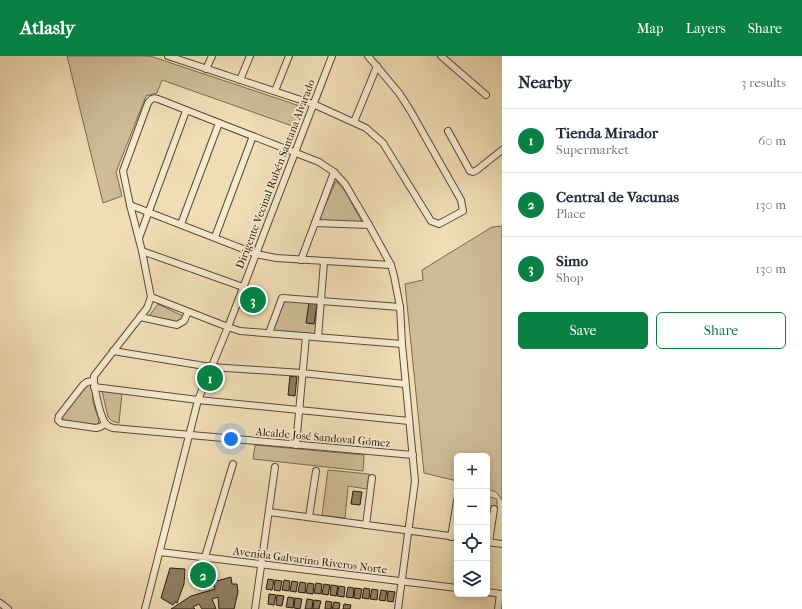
<!DOCTYPE html>
<html lang="en">
<head>
<meta charset="utf-8">
<style>
	body { margin:0; font-family:"IM FELL French Canon",serif; background:#f2f2f3; color:#1f2937 }
	.controls { position:absolute; right:12px; bottom:12px; display:grid; overflow:hidden; border-radius:6px; box-shadow:0 2px 10px #0003 }
	.controls button { width:36px; height:36px; display:grid; place-items:center; padding:0; border:0; border-bottom:1px solid #e0e1e3; background:#fff; color:#1f2937; font:20px sans-serif }
	.you { position:absolute; left:231px; top:383px; width:14px; height:14px; margin:-10px; border:3px solid #fff; border-radius:50%; background:#1a73e8; box-shadow:0 0 0 6px #1a73e833 }
	.badge { display:grid; place-items:center; width:26px; height:26px; border-radius:50%; background:#0b8043; color:#fff; font-size:13px; font-weight:700 }
	.pin { position:absolute; translate:-50% -50%; border:2px solid #fff; box-shadow:0 1px 4px #0006 }
	.list { margin:0; padding:0; list-style:none }
	h2 { display:flex; justify-content:space-between; align-items:center; height:52px; margin:0; padding:0 16px; font-size:17px }
	h2 small { font-size:13px; font-weight:400; color:#747a83 }
	.list li { display:grid; grid-template-columns:26px 1fr auto; gap:12px; align-items:center; box-sizing:border-box; height:64px; padding:0 16px; border-top:1px solid #e0e1e3 }
	.list b { display:block; font-size:15px; white-space:nowrap }
	.list p { margin:0; font-size:13px; white-space:nowrap; color:#747a83 }
	.list em { font-size:13px; font-style:normal; color:#747a83 }
	.actions { display:flex; gap:8px; padding:12px 16px }
	.actions a { flex:1; padding:9px 0; border:1px solid #0b8043; border-radius:6px; text-align:center; font-size:14px; color:#0b8043 }
	.actions .main { background:#0b8043; color:#fff }
	.icon { flex:none; width:22px; height:22px; fill:none; stroke:currentColor; stroke-width:2; stroke-linecap:round; stroke-linejoin:round }
	.map { position:relative; flex:none; width:502px; height:553px; overflow:hidden }
	header { display:flex; align-items:center; gap:24px; box-sizing:border-box; height:56px; padding:0 20px; background:#0b8043; color:#fff }
	header strong { font-size:19px }
	nav { display:flex; gap:22px; margin-inline-start:auto; font-size:14px }
	main { display:flex }
	aside { flex:1; background:#fff }
	.map>svg:first-child { display:block }
</style>
</head>
<body>
<header>
<strong>Atlasly</strong>
<nav><a>Map</a><a>Layers</a><a>Share</a></nav>
</header>
<main>
<div class="map">
<svg width="502" height="553" viewBox="0 0 502 553">
	<rect width="100%" height="100%" fill="#f0ddb5"/>
	<filter id="stains"><feTurbulence type="fractalNoise" baseFrequency=".005" numOctaves="4"/><feColorMatrix values="0 0 0 0 .2 0 0 0 0 .09 0 0 0 0 .02 0 0 0 .5 -.17"/></filter>
	<radialGradient id="worn" r=".72"><stop offset=".6" stop-color="#630" stop-opacity="0"/><stop offset="1" stop-color="#630" stop-opacity=".3"/></radialGradient>
	<g fill="#cebc98" stroke="#7a6b52">
		<polygon points="67,0 150,0 303,51 295,71 162,24 157,37 146,40 116,116 122,140 103,147"/>
		<polygon points="336,125 345,135 362,166 318,165"/>
		<polygon points="502,170 502,444 496,436 487,433 487,400 457,400 457,425 424,417 405,228 423,224 422,214 492,171"/>
		<polygon points="283,243 320,245 318,281 269,276"/>
		<polygon points="158,248 185,261 178,266 149,260"/>
		<polygon points="92,326 93,347 99,364 98,368 95,369 62,364 62,360 88,327"/>
		<polygon points="102,335 122,337 119,367 112,365 108,361"/>
		<polygon points="255,389 364,399 363,415 253,403"/>
		<polygon points="328,414 369,418 367,433 348,430 345,462 322,459"/>
		<polygon points="487,440 497,443 497,452 491,452 487,472"/>
	</g>
	<g fill="#8f7f64" stroke="#261a0c">
		<polygon points="309,247 317,248 314,268 306,267"/>
		<polygon points="290,320 297,321 295,340 288,339"/>
		<polygon points="353,435 362,436 360,449 351,448"/>
		<polygon points="170,512 185,513 184,528 177,547 175,546 173,549 161,542"/>
		<polygon points="197,512 209,513 208,525 197,525"/>
		<polygon points="231,521 232,528 237,528 238,536 234,553 219,553 218,541 212,543 216,553 202,553 199,548 193,551 195,553 171,553 191,540 215,533 213,526"/>
		<polygon points="268,523 274,524 272,534 266,533"/>
		<polygon points="275,524 282,525 280,535 274,534"/>
		<polygon points="284,524 290,525 289,535 282,534"/>
		<polygon points="292,525 298,526 296,536 290,535"/>
		<polygon points="300,526 306,527 305,537 298,536"/>
		<polygon points="308,527 314,528 313,538 306,537"/>
		<polygon points="316,527 322,528 321,538 314,537"/>
		<polygon points="324,528 330,529 328,539 322,538"/>
		<polygon points="331,529 338,530 336,540 330,539"/>
		<polygon points="339,530 345,531 344,541 337,540"/>
		<polygon points="348,531 354,532 353,542 346,541"/>
		<polygon points="355,532 362,533 360,543 354,542"/>
		<polygon points="364,532 370,533 369,543 362,542"/>
		<polygon points="372,533 378,534 377,544 370,543"/>
		<polygon points="381,534 387,535 385,545 379,544"/>
		<polygon points="388,535 395,536 393,546 387,545"/>
		<polygon points="269,538 276,539 274,549 268,548"/>
		<polygon points="277,539 284,540 282,550 276,549"/>
		<polygon points="288,541 294,542 293,552 286,551"/>
		<polygon points="295,542 302,543 300,553 294,552"/>
		<polygon points="307,543 313,544 312,553 305,553"/>
		<polygon points="314,544 321,545 319,553 313,553"/>
		<polygon points="326,545 332,546 331,553 325,553"/>
		<polygon points="334,546 340,547 339,553 332,553"/>
		<polygon points="344,548 351,549 350,553 343,553"/>
	</g>
	<g fill="none" stroke-linecap="round" stroke-linejoin="round">
		<defs>
			<g id="street">
				<polyline points="168,0 313,48 366,72 383,87 431,165 439,168 463,155 461,144 410,54 399,37 368,0"/>
				<polyline points="441,0 486,39"/>
				<polyline points="206,13 212,0"/>
				<polyline points="240,24 250,0"/>
				<polyline points="275,35 289,0"/>
				<polyline points="354,66 377,10"/>
				<polyline points="448,75 470,115 473,116 477,114 502,94"/>
				<polyline points="130,149 256,198 276,202 391,209"/>
				<polyline points="315,167 369,169"/>
				<polyline points="181,168 219,67"/>
				<polyline points="215,181 253,80"/>
				<polyline points="139,182 186,55"/>
				<polyline points="142,195 243,231"/>
				<polyline points="301,204 334,116"/>
				<polyline points="151,241 228,271 240,275 402,288"/>
				<polyline points="140,261 177,269 184,265 188,256"/>
				<polyline points="269,277 282,242 400,251"/>
				<polyline points="318,281 324,206"/>
				<polyline points="113,295 211,311 302,317 405,328"/>
				<polyline points="93,325 87,326 83,329 59,360 58,364 61,367 96,372 100,371 105,368"/>
				<polyline points="94,331 198,344 409,365"/>
				<polyline points="296,389 306,280"/>
				<polyline points="269,456 457,481"/>
				<polyline points="309,461 316,415"/>
				<polyline points="366,469 372,422"/>
				<polyline points="451,481 457,445"/>
				<polyline points="487,486 502,488"/>
				<polyline points="489,486 494,453"/>
				<polyline points="160,496 457,532"/>
				<polyline points="205,501 233,408"/>
				<polyline points="487,536 502,538"/>
				<polyline points="0,547 8,553"/>
				<polyline points="145,553 198,344 228,271 332,0"/>
				<polyline points="255,553 275,411"/>
				<path d="M398 553 415 425 402 288 400 251 394 220 391 209 369 169 345 128 334 116 319 106 158 43C153 41 151 43 148 47L123 115 130 149 142 195 151 241 147 252 94 320C93 328 100 360 105 367 107 370 109 371 113 372L413 399"/>
				<polyline points="498,553 500,538"/>
			</g>
		</defs>
		<use href="#street" stroke="#584b36" stroke-width="8"/>
		<use href="#street" stroke="#f5e9cf" stroke-width="6"/>
	</g>
	<g text-anchor="middle" stroke-width="3.5" stroke-linejoin="round" paint-order="stroke">
		<g font-size="11" fill="#261a0c" stroke="#f5e9cf">
			<text transform="translate(275 118) rotate(-69)" y="4">Dirigente Vecinal Rubén Santana Alvarado</text>
			<text transform="translate(323 381) rotate(5)" y="4">Alcalde José Sandoval Gómez</text>
			<text transform="translate(310 504) rotate(7)" y="4">Avenida Galvarino Riveros Norte</text>
		</g>
	</g>
	<rect width="100%" height="100%" filter="url(#stains)"/>
	<rect width="100%" height="100%" fill="url(#worn)"/>
</svg>
<div class="controls">
<button>+</button>
<button>−</button>
<button><svg class="icon" aria-label="locate" viewBox="0 0 24 24"><circle cx="12" cy="12" r="6"/><path d="M12 2v4M12 18v4M2 12h4M18 12h4"/></svg></button>
<button><svg class="icon" aria-label="layers" viewBox="0 0 24 24"><path d="M12 4l9 5-9 5-9-5zM3 14l9 5 9-5"/></svg></button>
</div>
<div class="you"></div>
<div class="pin badge" style="left:210px;top:322px">1</div>
<div class="pin badge" style="left:203px;top:519px">2</div>
<div class="pin badge" style="left:253px;top:244px">3</div>
</div>
<aside>
<h2>Nearby<small>3 results</small></h2>
<ul class="list">
<li><span class="badge">1</span><div><b>Tienda Mirador</b><p>Supermarket</p></div><em>60 m</em></li>
<li><span class="badge">2</span><div><b>Central de Vacunas</b><p>Place</p></div><em>130 m</em></li>
<li><span class="badge">3</span><div><b>Simo</b><p>Shop</p></div><em>130 m</em></li>
</ul>
<div class="actions"><a class="main">Save</a><a>Share</a></div>
</aside>
</main>
</body>
</html>
